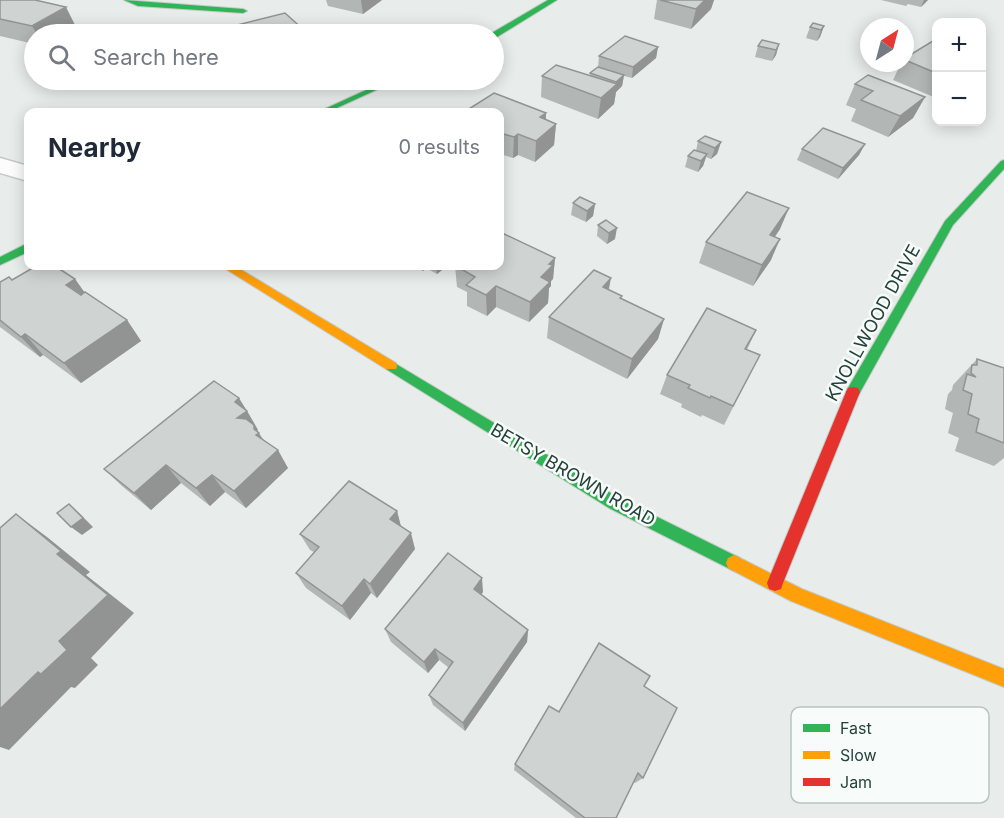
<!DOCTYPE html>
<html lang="en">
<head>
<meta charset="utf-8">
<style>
	body { margin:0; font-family:Inter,sans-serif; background:#f6f6f7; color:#1f2937 }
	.controls { position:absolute; right:18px; top:18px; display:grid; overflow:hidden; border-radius:12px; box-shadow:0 3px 15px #0003 }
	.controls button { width:54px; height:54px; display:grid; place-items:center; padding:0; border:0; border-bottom:2px solid #e0e1e3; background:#fff; color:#1f2937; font:30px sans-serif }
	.compass { position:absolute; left:860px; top:18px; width:54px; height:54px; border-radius:50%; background:#fff; box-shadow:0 3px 15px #0003; rotate:36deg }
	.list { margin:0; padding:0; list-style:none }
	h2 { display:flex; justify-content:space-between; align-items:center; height:78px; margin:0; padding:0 24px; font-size:26px }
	h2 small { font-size:20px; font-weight:400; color:#747a83 }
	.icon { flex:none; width:33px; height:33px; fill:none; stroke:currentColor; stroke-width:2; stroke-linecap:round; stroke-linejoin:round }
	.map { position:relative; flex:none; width:1004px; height:818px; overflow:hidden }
	.search { position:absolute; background:#fff; box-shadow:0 3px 15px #0003; left:24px; top:24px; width:480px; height:66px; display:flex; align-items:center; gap:15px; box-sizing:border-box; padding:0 21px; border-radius:33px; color:#747a83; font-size:22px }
	.panel { position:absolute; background:#fff; box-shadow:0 3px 15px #0003; left:24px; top:108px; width:480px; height:162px; border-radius:12px }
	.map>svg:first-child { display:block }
</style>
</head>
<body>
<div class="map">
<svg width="1004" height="818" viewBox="0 0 1004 818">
	<rect width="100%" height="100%" fill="#e8edeb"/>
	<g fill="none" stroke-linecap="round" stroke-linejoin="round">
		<defs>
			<polygon id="street" points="0,158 28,166 28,181 0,173"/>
			<g id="fast">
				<polygon points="124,0 243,9 247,11 243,13 138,6"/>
				<polygon points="548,0 557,0 497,37 490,34"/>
				<polygon points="388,80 398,80 328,112 318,112"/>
				<polygon points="1004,160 1004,169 953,225 858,396 848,396 846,392 848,388 945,221 1001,161"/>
				<polygon points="24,245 28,245 28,252 0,265 0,257"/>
				<polygon points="391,361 619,498 740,558 742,563 740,568 734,571 728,568 609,508 386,369 385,366"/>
			</g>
			<g id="slow">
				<polygon points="221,266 235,266 396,363 397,366 396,369 386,369"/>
				<polygon points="734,555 802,589 1004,669 1004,687 791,601 728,568 726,563 728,558"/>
			</g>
			<polygon id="jam" points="853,387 858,388 860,392 783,583 781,589 775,591 769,589 767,583 846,392 848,388"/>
		</defs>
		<use href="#street" stroke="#c5cac8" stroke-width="3"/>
		<use href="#fast" stroke="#c3cbc8" stroke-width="2"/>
		<use href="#slow" stroke="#c3cbc8" stroke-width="2"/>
		<use href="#jam" stroke="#c3cbc8" stroke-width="2"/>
		<use href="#street" fill="#fcfcfc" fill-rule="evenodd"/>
		<use href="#fast" fill="#30b455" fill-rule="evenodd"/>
		<use href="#slow" fill="#ff9f0a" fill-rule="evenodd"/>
		<use href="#jam" fill="#e5322d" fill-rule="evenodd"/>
	</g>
	<g fill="#b2b6b5">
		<polygon points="0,0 76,27 63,34 34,34 34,44 0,36"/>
		<polygon points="326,0 382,0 363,14 328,6"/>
		<polygon points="657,0 714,0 711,9 691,29 654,19"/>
		<polygon points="881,0 928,0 921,7 908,4 906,6"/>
		<polygon points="824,26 820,37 817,41 806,38 810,27"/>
		<polygon points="936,39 936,98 893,80 901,63 905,63 905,58"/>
		<polygon points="779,44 776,55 772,61 755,57 758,46"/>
		<polygon points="658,47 656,58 632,78 624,76 622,86 616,92 614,104 598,119 541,97 542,76 590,76 590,73 598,67 599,56"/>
		<polygon points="855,84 925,97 913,118 888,137 851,121 856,109 846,105"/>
		<polygon points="500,112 546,113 546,119 556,124 554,145 535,162 518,155 513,158 500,154"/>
		<polygon points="698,141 721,142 717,154 711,159 706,157 703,166 698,172 685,167 688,156 696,151"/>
		<polygon points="865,144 859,155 838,179 797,160 802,149"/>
		<polygon points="573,203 595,204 593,216 586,222 571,215"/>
		<polygon points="606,220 615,239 607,244 597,236 598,225"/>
		<polygon points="780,229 775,237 771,260 753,286 699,263 706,242"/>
		<polygon points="555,258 553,279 551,281 551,286 549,288 548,303 529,322 496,307 487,316 467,306 467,292 457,287 455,266"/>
		<polygon points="412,266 447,266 437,274 426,268 423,271"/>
		<polygon points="75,279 84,292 127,320 141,341 81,383 43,355 40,357 0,327 0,282 12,280"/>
		<polygon points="609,290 622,296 621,298 664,319 658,339 627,379 547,338 549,317"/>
		<polygon points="756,330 747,350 760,355 724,425 702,415 701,417 681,407 682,404 660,394 667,375"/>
		<polygon points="977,359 1004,368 1004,458 994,466 955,451 959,438 948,433 953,413 945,409 948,394 952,390 953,385"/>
		<polygon points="246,409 247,411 258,430 257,430 263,439 288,468 246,508 225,492 210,506 181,483 151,510 122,486 104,469"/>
		<polygon points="397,511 401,526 415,549 377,598 371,593 350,620 306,588 296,573 314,552 310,550 300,534"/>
		<polygon points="483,592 481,595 528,630 527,642 465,731 433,705 429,695 449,668 439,660 428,673 391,642 385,629"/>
		<polygon points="644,686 643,778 635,783 633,782 616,818 576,818 514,770 515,764 559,712"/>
	</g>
	<g fill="#919493">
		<polygon points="361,0 382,0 363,14"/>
		<polygon points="705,0 714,0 711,9 691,29 696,9"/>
		<polygon points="924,0 928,0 921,7"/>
		<polygon points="66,7 76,27 63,34 37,34 32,26"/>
		<polygon points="824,26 820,37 817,41 821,30"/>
		<polygon points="305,31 306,34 293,34"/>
		<polygon points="779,44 776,55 772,61 776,50"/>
		<polygon points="658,47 656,58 632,78 633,67"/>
		<polygon points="624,75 622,86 616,92 614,104 598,119 601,98 616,85 616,82"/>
		<polygon points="925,97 913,118 888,137 900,116"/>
		<polygon points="546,113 545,133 556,124 554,145 535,162 536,141 540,117"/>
		<polygon points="518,134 518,155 513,158 514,137"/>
		<polygon points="721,142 717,154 711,159 715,148"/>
		<polygon points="865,144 859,155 838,179 843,168"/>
		<polygon points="707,154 703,166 698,172 701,161"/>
		<polygon points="595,204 593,216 586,222 587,211"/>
		<polygon points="789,208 780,229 761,256 770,235"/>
		<polygon points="617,228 615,239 607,244 609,233"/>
		<polygon points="780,239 771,260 753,286 762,265"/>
		<polygon points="555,258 553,279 551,281 551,286 549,288 548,303 529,322 530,302 541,277 549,264"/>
		<polygon points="422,266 425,266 426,268 423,271"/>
		<polygon points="436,266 447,266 437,274"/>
		<polygon points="611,278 607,299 603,287"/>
		<polygon points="75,279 90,300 66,285"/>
		<polygon points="496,286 496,307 487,316 486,295"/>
		<polygon points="664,319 658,339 627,379 632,359"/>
		<polygon points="127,320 141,341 81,383 64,363"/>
		<polygon points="25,334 43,355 40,357 21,337"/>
		<polygon points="239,398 247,411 258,430 257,430 269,451 237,418 235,402"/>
		<polygon points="278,450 288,468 246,508 234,491"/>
		<polygon points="166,465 181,483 151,510 134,493"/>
		<polygon points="212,475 225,492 210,506 196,488"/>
		<polygon points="69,504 79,513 93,527 82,535 71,527"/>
		<polygon points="397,511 401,527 390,519"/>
		<polygon points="16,514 47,537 90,572 86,575 134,613 91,658 98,665 75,688 71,687 9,750 0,747 0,709 59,641 57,554"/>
		<polygon points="411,533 415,549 377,598 370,584"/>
		<polygon points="482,578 483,592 475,603 474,589"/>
		<polygon points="364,579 371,593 350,620 342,606"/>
		<polygon points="528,630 527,642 465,731 463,723"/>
		<polygon points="435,649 439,660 428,673 424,662"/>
	</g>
	<g fill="#cfd4d2" stroke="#919493" stroke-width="1.5">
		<polygon points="0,0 35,0 66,7 32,26 0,19"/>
		<polygon points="660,0 705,0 696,9"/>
		<polygon points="285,13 305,31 293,34 202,34"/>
		<polygon points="813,23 824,26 821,30 810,27"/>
		<polygon points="95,25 162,32 159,34 81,34"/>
		<polygon points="625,36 658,47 633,67 599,56"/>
		<polygon points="936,39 936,73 905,60 905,58"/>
		<polygon points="762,40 779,44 776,50 758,46"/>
		<polygon points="556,65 617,84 601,98 542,76"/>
		<polygon points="598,67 624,75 616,82 590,73"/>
		<polygon points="868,75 925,97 900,116 861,100 873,91 855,84"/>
		<polygon points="494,93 546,113 540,117 556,124 536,141 518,134 514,137 500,133 500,112 464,112"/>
		<polygon points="823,128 865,144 843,168 802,149"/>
		<polygon points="705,136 721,142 715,148 698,141"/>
		<polygon points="694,150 707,154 701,161 688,156"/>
		<polygon points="747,192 789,208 770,235 780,239 762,265 706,242"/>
		<polygon points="580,197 595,204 587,211 573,203"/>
		<polygon points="606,220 617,228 609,233 598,225"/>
		<polygon points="500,232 555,258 549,264 553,265 541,277 550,282 530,302 496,286 486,295 466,285 475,277 456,266 500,266"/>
		<polygon points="36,266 55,266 75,279 66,285 81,295 85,292 127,320 64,363 25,334 21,337 0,320 0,282 9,277 12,280"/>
		<polygon points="594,270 611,278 603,287 622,296 620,298 664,319 632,359 549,317"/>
		<polygon points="707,308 756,330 745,349 760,355 733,406 711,396 710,398 688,388 690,385 667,375"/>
		<polygon points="977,359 1004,368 1004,443 976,432 979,419 968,414 972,394 963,390 967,374 976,377 971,373 972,365 977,365"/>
		<polygon points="214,381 239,398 235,402 247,411 237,418 246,419 254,425 254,429 259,433 256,435 278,450 234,491 212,475 196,488 166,465 134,493 104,469"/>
		<polygon points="349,481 397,511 390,519 411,533 370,584 364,579 342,606 296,573 319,547 300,534"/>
		<polygon points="69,504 83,518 71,527 57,513"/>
		<polygon points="16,514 61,551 57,554 108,595 59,641 67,650 41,674 38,672 0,709 0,528"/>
		<polygon points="448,553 482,578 474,589 528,630 463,723 429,695 453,662 435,649 424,662 385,629"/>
		<polygon points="599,643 650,676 644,686 677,708 643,778 638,773 616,818 585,818 515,764 549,706 559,712"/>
	</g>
	<g text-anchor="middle" stroke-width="5" stroke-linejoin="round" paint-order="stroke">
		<g font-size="18" fill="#24423a" stroke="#f7fbf9">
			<text transform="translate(873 323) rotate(-61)" y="6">KNOLLWOOD DRIVE</text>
			<text transform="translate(573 475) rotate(30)" y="6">BETSY BROWN ROAD</text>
		</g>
	</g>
	<rect x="791" y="707" width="198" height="96" rx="9" fill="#f7fbf9" stroke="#b8c4c0" stroke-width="1.5"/>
	<rect x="803" y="724" width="27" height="8" fill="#30b455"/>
	<rect x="803" y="751" width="27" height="8" fill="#ff9f0a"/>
	<rect x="803" y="778" width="27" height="8" fill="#e5322d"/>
	<g font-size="16" fill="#24423a">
		<text x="840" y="734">Fast</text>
		<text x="840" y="761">Slow</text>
		<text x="840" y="788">Jam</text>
	</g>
</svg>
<div class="controls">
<button>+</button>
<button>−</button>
</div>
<svg class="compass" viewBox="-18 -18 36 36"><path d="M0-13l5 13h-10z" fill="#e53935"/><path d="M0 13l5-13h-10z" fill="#747a83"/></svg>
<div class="search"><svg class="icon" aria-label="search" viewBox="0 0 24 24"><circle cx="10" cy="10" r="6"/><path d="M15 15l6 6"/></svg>Search here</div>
<section class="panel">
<h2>Nearby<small>0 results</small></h2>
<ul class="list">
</ul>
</section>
</div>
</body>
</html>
